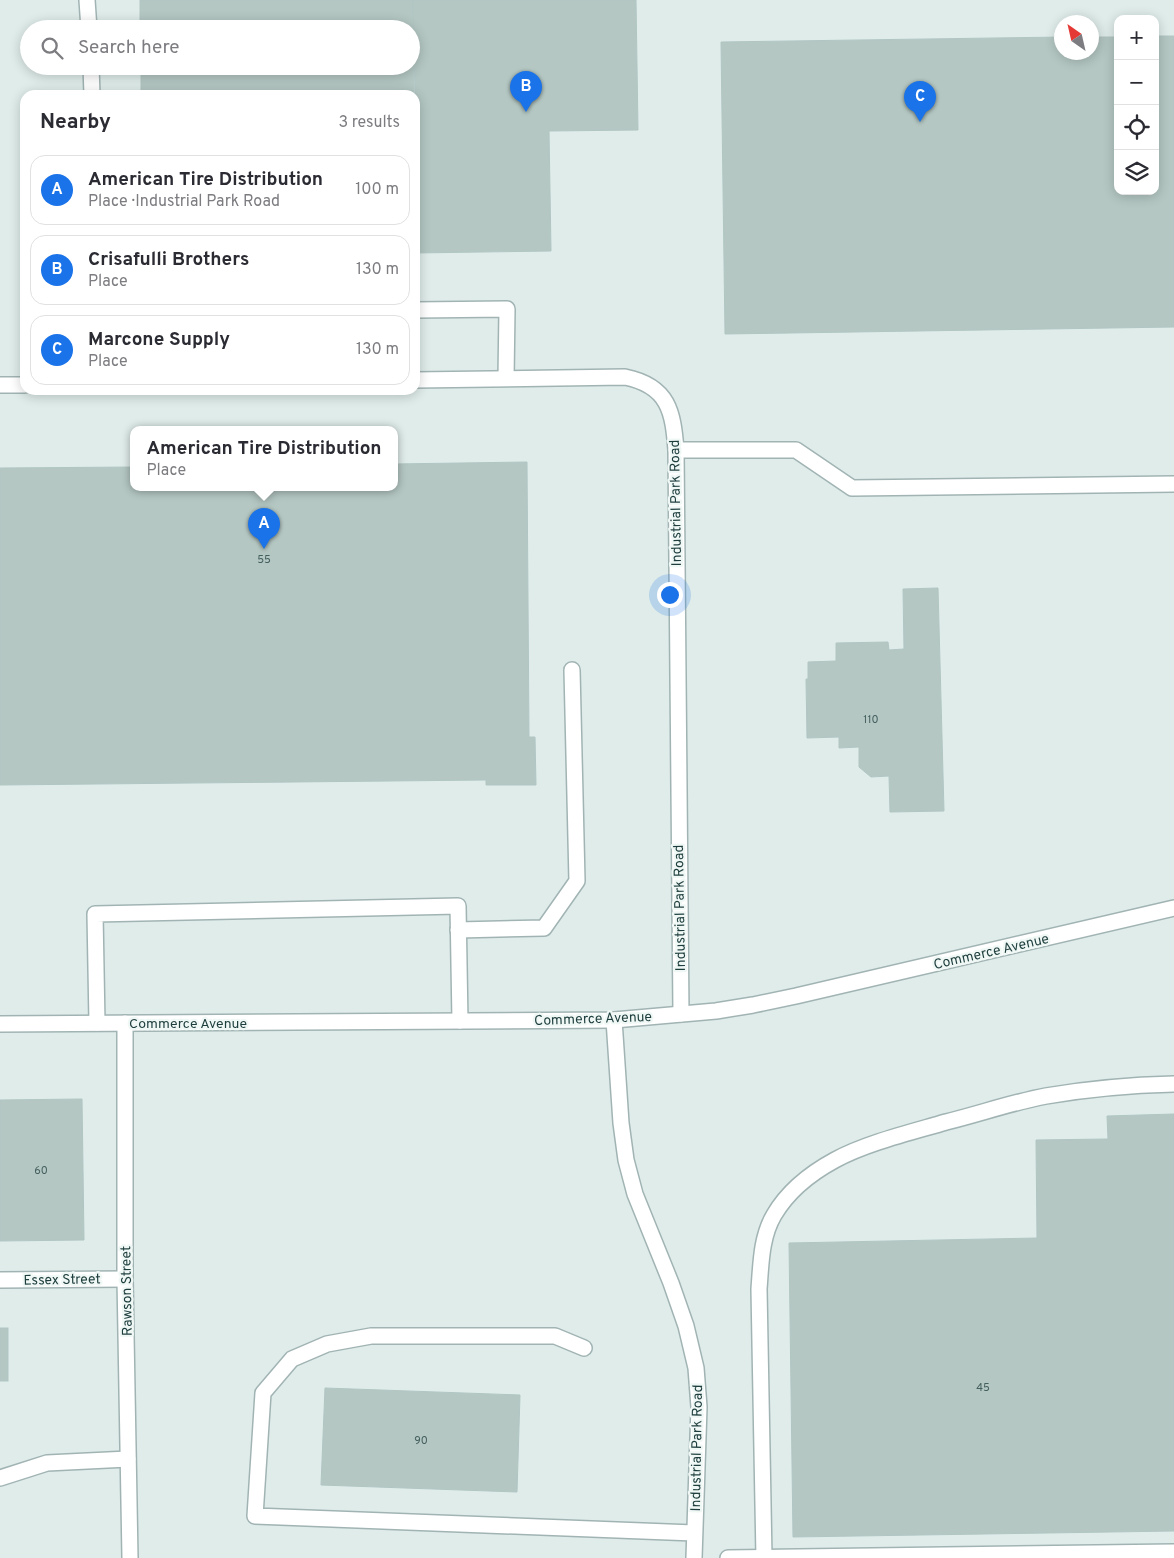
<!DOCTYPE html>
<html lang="en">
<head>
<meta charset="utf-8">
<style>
	body { margin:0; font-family:Overpass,sans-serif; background:#f2f2f3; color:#2b2b33 }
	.controls { position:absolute; right:15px; top:15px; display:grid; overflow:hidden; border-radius:10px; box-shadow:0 2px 12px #0003 }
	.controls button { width:45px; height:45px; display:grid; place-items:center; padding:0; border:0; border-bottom:1px solid #e1e1e2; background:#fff; color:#2b2b33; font:25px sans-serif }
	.compass { position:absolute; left:1054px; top:15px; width:45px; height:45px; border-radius:50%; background:#fff; box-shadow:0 2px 12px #0003; rotate:326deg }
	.you { position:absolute; left:669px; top:594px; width:18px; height:18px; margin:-12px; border:4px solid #fff; border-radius:50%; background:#1a73e8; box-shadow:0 0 0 8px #1a73e833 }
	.badge { display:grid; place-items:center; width:32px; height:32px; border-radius:50%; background:#1a73e8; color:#fff; font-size:16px; font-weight:700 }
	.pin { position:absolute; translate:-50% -41px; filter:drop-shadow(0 1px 2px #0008) }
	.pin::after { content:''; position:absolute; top:26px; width:18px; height:15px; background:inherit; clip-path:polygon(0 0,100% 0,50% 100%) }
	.popup { position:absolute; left:130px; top:426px; width:268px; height:65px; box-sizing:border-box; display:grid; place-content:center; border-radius:10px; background:#fff; filter:drop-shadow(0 1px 4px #0005); font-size:16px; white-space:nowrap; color:#7c7c81 }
	.popup b { font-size:19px; color:#2b2b33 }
	.popup::after { content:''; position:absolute; left:50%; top:100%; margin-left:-10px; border:10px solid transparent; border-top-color:#fff }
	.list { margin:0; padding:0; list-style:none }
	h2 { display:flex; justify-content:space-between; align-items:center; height:65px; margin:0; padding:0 20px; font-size:21px }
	h2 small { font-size:16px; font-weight:400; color:#7c7c81 }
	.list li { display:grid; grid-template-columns:32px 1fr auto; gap:15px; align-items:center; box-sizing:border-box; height:70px; margin:0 10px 10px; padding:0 10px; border:1px solid #e1e1e2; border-radius:15px }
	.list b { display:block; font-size:19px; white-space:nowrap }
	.list p { margin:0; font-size:16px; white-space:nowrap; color:#7c7c81 }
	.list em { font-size:16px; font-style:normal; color:#7c7c81 }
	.icon { flex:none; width:28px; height:28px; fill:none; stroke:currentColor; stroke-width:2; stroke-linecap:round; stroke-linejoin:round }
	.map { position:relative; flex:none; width:1174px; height:1558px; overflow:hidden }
	.search { position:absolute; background:#fff; box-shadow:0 2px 12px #0003; left:20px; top:20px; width:400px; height:55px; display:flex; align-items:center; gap:12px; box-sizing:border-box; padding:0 18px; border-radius:28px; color:#7c7c81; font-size:19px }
	.panel { position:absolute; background:#fff; box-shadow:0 2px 12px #0003; left:20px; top:90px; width:400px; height:305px; border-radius:15px }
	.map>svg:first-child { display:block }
</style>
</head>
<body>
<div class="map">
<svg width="1174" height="1558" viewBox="0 0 1174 1558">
	<rect width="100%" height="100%" fill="#dfecea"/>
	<g fill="#b4c7c3" stroke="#b1c6c3">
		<polygon points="140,0 413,0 414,95 141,95 141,66 411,66 411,29 140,29"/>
		<polygon points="413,0 636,0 638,130 549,131 551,251 415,253 415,95"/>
		<polygon points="1155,36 1174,36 1174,327 725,334 721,42 1062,37 1062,52 1092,52 1092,37 1118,37 1118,191 1155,191"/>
		<polygon points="527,462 529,737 535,737 536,785 486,785 486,780 0,785 0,468 134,467 134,488 394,488 394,464"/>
		<polygon points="938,588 944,811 890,812 889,776 871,777 859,767 859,747 839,748 839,737 807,738 806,679 808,679 808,662 836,661 836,643 888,642 889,650 904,649 903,589"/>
		<polygon points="82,1099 84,1240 0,1241 0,1100"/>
		<polygon points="1174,1114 1174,1531 793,1537 789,1243 1037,1238 1036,1140 1108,1139 1107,1116"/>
		<rect x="0" y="1328" width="8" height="53"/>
		<polygon points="325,1388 520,1395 517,1492 321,1485"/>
	</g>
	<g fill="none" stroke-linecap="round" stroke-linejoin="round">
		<defs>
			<g id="minor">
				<polyline points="87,0 89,29"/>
				<polyline points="91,66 92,95"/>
				<polyline points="415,310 507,309 506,378"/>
				<path d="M415 380 625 377C669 386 673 412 676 450L681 1014"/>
				<polyline points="0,385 25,385"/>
				<polyline points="676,450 796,450 852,488 1174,484"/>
				<polyline points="458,930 544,928 577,881 572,670"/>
				<polyline points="614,1020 621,1123 626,1160 635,1194 671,1283 686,1326 696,1368 699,1407 694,1558"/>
				<polyline points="97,1023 95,914 458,906 460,1021"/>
				<polyline points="125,1023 125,1279 130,1558"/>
				<polyline points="0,1024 614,1020 716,1011 753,1005 796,996 1174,908"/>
				<polyline points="0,1280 125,1279"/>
				<polyline points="584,1348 555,1336 371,1336 327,1344 292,1359 263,1393 255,1516 694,1533"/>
				<polyline points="0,1478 47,1463 128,1459"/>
				<polyline points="728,1558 1174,1552"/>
				<path d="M764 1558 759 1289C761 1264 761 1237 774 1215 788 1191 811 1173 835 1160 866 1143 912 1132 946 1122 979 1114 1013 1102 1046 1096 1087 1089 1132 1085 1174 1084"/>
			</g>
		</defs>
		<use href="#minor" stroke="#a1b4b3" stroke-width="18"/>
		<use href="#minor" stroke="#fff" stroke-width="15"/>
	</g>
	<g text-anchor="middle" stroke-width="4.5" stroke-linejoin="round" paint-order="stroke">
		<g font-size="11" fill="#44605e">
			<text x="264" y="563">55</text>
			<text x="871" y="723">110</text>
			<text x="41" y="1174">60</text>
			<text x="983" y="1391">45</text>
			<text x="421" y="1444">90</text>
		</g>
		<g font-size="14" fill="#1e3e3d" stroke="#f0f8f6">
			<text transform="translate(675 503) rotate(-91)" y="5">Industrial Park Road</text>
			<text transform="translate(679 908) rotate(-91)" y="5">Industrial Park Road</text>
			<text transform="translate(991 951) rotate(-13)" y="5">Commerce Avenue</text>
			<text transform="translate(593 1018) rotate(-2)" y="5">Commerce Avenue</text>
			<text x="188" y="1028">Commerce Avenue</text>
			<text transform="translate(62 1279) rotate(-1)" y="5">Essex Street</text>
			<text transform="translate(126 1291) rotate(-91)" y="5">Rawson Street</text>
			<text transform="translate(696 1448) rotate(-89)" y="5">Industrial Park Road</text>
		</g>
	</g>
</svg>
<div class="controls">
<button>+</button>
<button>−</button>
<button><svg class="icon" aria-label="locate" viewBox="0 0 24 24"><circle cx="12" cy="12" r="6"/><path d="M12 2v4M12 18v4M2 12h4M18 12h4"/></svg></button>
<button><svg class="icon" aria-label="layers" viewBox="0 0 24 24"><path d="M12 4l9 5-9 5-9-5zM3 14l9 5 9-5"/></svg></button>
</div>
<svg class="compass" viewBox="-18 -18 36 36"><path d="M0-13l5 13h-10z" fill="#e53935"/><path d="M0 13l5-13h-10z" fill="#7c7c81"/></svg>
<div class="you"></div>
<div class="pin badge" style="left:264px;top:549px">A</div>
<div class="popup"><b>American Tire Distribution</b>Place</div>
<div class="pin badge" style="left:526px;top:112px">B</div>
<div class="pin badge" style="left:920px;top:122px">C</div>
<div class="search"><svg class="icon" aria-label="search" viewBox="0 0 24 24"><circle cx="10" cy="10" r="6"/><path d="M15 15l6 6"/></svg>Search here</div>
<section class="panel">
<h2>Nearby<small>3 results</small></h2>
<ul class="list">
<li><span class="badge">A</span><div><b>American Tire Distribution</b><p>Place · Industrial Park Road</p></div><em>100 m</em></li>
<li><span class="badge">B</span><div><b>Crisafulli Brothers</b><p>Place</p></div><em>130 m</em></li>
<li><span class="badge">C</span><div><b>Marcone Supply</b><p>Place</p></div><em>130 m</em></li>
</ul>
</section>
</div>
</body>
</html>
